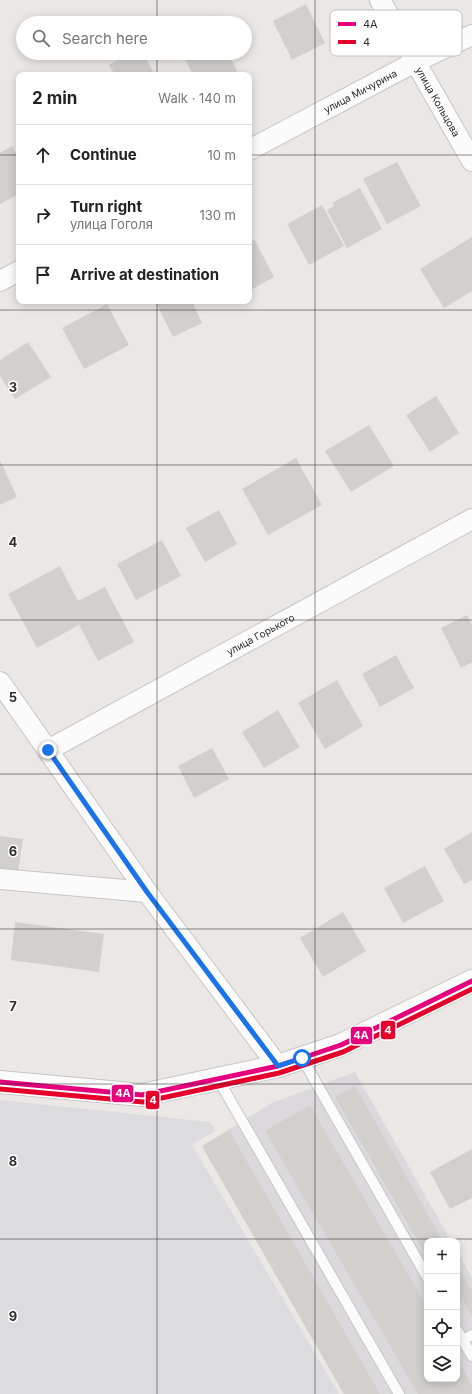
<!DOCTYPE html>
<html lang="en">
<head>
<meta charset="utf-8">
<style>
	body { margin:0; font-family:Inter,sans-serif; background:#f2f2f2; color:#222 }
	.controls { position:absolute; right:12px; bottom:12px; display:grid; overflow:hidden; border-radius:8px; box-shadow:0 2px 10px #0003 }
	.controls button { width:36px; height:36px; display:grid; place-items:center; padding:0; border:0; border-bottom:1px solid #e0e0e0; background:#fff; color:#222; font:20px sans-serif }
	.stop { position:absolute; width:12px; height:12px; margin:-9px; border:3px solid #1a73e8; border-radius:50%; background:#fff }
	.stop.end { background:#1a73e8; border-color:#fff; box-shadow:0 1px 4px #0008 }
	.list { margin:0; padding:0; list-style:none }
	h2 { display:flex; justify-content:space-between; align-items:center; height:52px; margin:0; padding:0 16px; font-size:17px }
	h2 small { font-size:13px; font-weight:400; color:#767676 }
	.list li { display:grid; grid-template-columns:26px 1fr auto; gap:12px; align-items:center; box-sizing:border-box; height:60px; padding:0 16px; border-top:1px solid #e0e0e0 }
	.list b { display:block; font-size:15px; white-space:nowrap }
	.list p { margin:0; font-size:13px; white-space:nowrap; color:#767676 }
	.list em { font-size:13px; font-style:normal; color:#767676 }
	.icon { flex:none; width:22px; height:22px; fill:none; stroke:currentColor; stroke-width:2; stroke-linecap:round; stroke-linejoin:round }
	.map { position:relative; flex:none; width:472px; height:1394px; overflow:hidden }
	.search { position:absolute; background:#fff; box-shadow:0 2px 10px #0003; left:16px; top:16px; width:236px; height:44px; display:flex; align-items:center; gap:10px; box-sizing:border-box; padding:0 14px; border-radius:22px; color:#767676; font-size:15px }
	.panel { position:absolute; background:#fff; box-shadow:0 2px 10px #0003; left:16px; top:72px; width:236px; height:232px; border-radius:8px }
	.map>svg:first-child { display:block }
</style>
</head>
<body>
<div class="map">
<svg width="472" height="1394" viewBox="0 0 472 1394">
	<rect width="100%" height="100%" fill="#ebe7e4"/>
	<polygon fill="#dbd9db" points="355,1072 451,1241 427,1241 427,1379 457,1379 457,1251 472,1278 472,1394 344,1394 202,1146 272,1103"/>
	<polygon fill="#dcdcdf" points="0,1100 210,1122 215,1131 192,1145 339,1394 0,1394"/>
	<g fill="#d2d0cd">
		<polygon points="306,4 325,43 292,60 273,21"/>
		<polygon points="209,15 214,23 192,23"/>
		<polygon points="130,53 143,53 155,75 115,75 109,65"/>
		<polygon points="182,53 228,53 237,71 230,75 193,75"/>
		<polygon points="12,146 19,158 19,194 0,204 0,153"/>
		<polygon points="397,162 421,206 387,224 363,179"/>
		<polygon points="360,188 382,229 347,248 327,210 334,206 332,203"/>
		<polygon points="322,205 344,246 309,265 287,224"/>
		<polygon points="472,237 472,291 444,308 420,269"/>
		<polygon points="254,239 274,277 249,291 249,242"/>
		<polygon points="155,301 192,301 202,323 173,337"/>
		<polygon points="107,304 129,345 84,369 62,328"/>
		<polygon points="28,342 51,377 15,399 0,376 0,360"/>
		<polygon points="436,396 459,433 430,452 406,415"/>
		<polygon points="369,425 394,466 351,492 325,451"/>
		<polygon points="296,458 322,505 268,535 242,489"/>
		<polygon points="0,460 17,497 0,505"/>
		<polygon points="219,510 237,544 205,562 186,528"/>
		<polygon points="162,540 181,576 136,600 117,564"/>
		<polygon points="60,566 78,601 105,587 134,642 98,661 79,625 37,648 8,594"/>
		<polygon points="467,615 472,625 472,662 461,668 441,628"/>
		<polygon points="396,655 414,688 380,707 362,674"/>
		<polygon points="337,680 363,726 325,749 298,703"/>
		<polygon points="278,710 300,747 264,768 242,732"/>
		<polygon points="212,748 229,779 194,798 178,766"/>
		<polygon points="472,832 472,880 464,884 444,849"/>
		<polygon points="0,836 23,839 18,872 0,870"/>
		<polygon points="425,866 444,901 403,923 384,888"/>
		<polygon points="343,912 366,951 323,977 300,938"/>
		<polygon points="15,922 104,934 99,972 11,960"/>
		<polygon points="355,1086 443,1241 427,1241 427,1257 335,1097"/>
		<polygon points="310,1105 427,1307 427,1379 457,1379 457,1359 472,1385 472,1394 418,1394 265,1131"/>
		<polygon points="229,1130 380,1394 344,1394 202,1146"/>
		<polygon points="472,1149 472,1198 450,1209 430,1172"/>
		<polygon points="457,1266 472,1291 472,1316 462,1300 457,1302"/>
	</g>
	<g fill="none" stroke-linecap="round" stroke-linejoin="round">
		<defs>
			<g id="service">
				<polyline points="302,1058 427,1277"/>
				<polyline points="218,1079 399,1394"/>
				<polyline points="457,1330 472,1356"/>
				<polyline points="463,1340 472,1335"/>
			</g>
			<g id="minor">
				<path id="s1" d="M380 0 472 161"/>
				<path id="s2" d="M249 150 415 62 472 35"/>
				<polyline points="0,281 19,271"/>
				<polyline points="0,682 147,892 278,1066"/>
				<path id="s3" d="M48 750 472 519"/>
				<polyline points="0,879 147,892"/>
			</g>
			<polyline id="tertiary" points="0,1082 142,1095 278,1066 341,1045 472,981"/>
		</defs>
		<use href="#service" stroke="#c7c6c6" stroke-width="12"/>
		<use href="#minor" stroke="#c7c6c6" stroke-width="22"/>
		<use href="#tertiary" stroke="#c7c6c6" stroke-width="24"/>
		<use href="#service" stroke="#fcfbfb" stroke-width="10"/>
		<use href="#minor" stroke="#fcfbfb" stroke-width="20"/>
		<use href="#tertiary" stroke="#fcfbfb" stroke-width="22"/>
		<defs>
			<polyline id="bus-1" points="0,1082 142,1095 278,1066 341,1045 472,981"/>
			<polyline id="bus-2" points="0,1089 143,1102 279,1073 343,1052 472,989"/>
		</defs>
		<use href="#bus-1" stroke="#fff" stroke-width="8"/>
		<use href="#bus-2" stroke="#fff" stroke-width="8"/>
		<use href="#bus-1" stroke="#e5007d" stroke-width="5"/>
		<use href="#bus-2" stroke="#e4002b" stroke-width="5"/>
	</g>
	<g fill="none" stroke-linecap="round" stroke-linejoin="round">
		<polyline stroke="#1a73e8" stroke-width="5" points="48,750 147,892 278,1066 302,1058"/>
	</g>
	<path fill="none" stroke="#2e2e2e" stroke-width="1" stroke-opacity="0.55" d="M157 0V23M315 0V1394M157 53V75M0 155H19M249 155H472M157 301V1394M0 310H472M0 465H472M0 620H472M0 774H472M0 929H472M0 1084H472M0 1239H472"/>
	<g text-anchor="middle" stroke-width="3" stroke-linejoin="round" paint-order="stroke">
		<g font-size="10" fill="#2e2e2e" stroke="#fff">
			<text dy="4" stroke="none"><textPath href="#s2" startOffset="126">улица Мичурина</textPath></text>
			<text dy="4" stroke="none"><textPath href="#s1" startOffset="117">улица Кольцова</textPath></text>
			<text dy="4" stroke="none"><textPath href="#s3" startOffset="242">улица Горького</textPath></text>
		</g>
	</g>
	<rect x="330" y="10" width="132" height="46" rx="6" fill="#fff" stroke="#c0c0c0" stroke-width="1"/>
	<rect x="338" y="22" width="18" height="4" fill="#e5007d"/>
	<rect x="338" y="40" width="18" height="4" fill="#e4002b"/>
	<g font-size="11" fill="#2e2e2e">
		<text x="363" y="28">4А</text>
		<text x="363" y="46">4</text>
	</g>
	<g font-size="13" text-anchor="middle" font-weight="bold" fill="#2e2e2e" stroke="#fff" stroke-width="3" stroke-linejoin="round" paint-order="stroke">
		<text x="13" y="392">3</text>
		<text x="13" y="547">4</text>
		<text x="13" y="702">5</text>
		<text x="13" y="856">6</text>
		<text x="13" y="1011">7</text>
		<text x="13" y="1166">8</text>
		<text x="13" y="1321">9</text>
	</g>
	<g stroke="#fff" stroke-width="1.5">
		<rect x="380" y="1020" width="16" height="20" rx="4" fill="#e4002b"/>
		<rect x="350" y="1026" width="23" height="19" rx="4" fill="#e5007d"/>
		<rect x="111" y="1084" width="23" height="19" rx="4" fill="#e5007d"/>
		<rect x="145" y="1090" width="15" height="20" rx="4" fill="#e4002b"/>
	</g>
	<g font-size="11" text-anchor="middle" font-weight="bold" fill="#fff">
		<text x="388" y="1034">4</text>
		<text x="361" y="1039">4А</text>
		<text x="123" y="1097">4А</text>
		<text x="153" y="1104">4</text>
	</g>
</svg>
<div class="controls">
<button>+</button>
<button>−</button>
<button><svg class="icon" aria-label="locate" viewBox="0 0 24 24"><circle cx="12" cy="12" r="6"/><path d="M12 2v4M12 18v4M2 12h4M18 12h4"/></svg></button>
<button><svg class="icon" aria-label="layers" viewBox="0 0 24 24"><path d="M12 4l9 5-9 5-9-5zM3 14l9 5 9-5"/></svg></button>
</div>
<div class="stop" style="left:302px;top:1058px"></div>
<div class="stop end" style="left:48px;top:750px"></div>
<div class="search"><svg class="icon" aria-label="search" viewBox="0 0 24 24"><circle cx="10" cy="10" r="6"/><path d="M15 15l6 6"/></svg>Search here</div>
<section class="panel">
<h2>2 min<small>Walk · 140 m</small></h2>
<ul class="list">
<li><svg class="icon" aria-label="ahead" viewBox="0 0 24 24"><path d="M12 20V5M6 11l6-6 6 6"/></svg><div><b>Continue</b></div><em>10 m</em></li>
<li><svg class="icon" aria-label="right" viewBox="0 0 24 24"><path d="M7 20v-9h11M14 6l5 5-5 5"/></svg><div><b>Turn right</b><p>улица Гоголя</p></div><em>130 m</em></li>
<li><svg class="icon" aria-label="arrive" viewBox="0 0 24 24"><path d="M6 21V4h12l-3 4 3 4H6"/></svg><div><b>Arrive at destination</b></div></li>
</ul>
</section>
</div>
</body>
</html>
